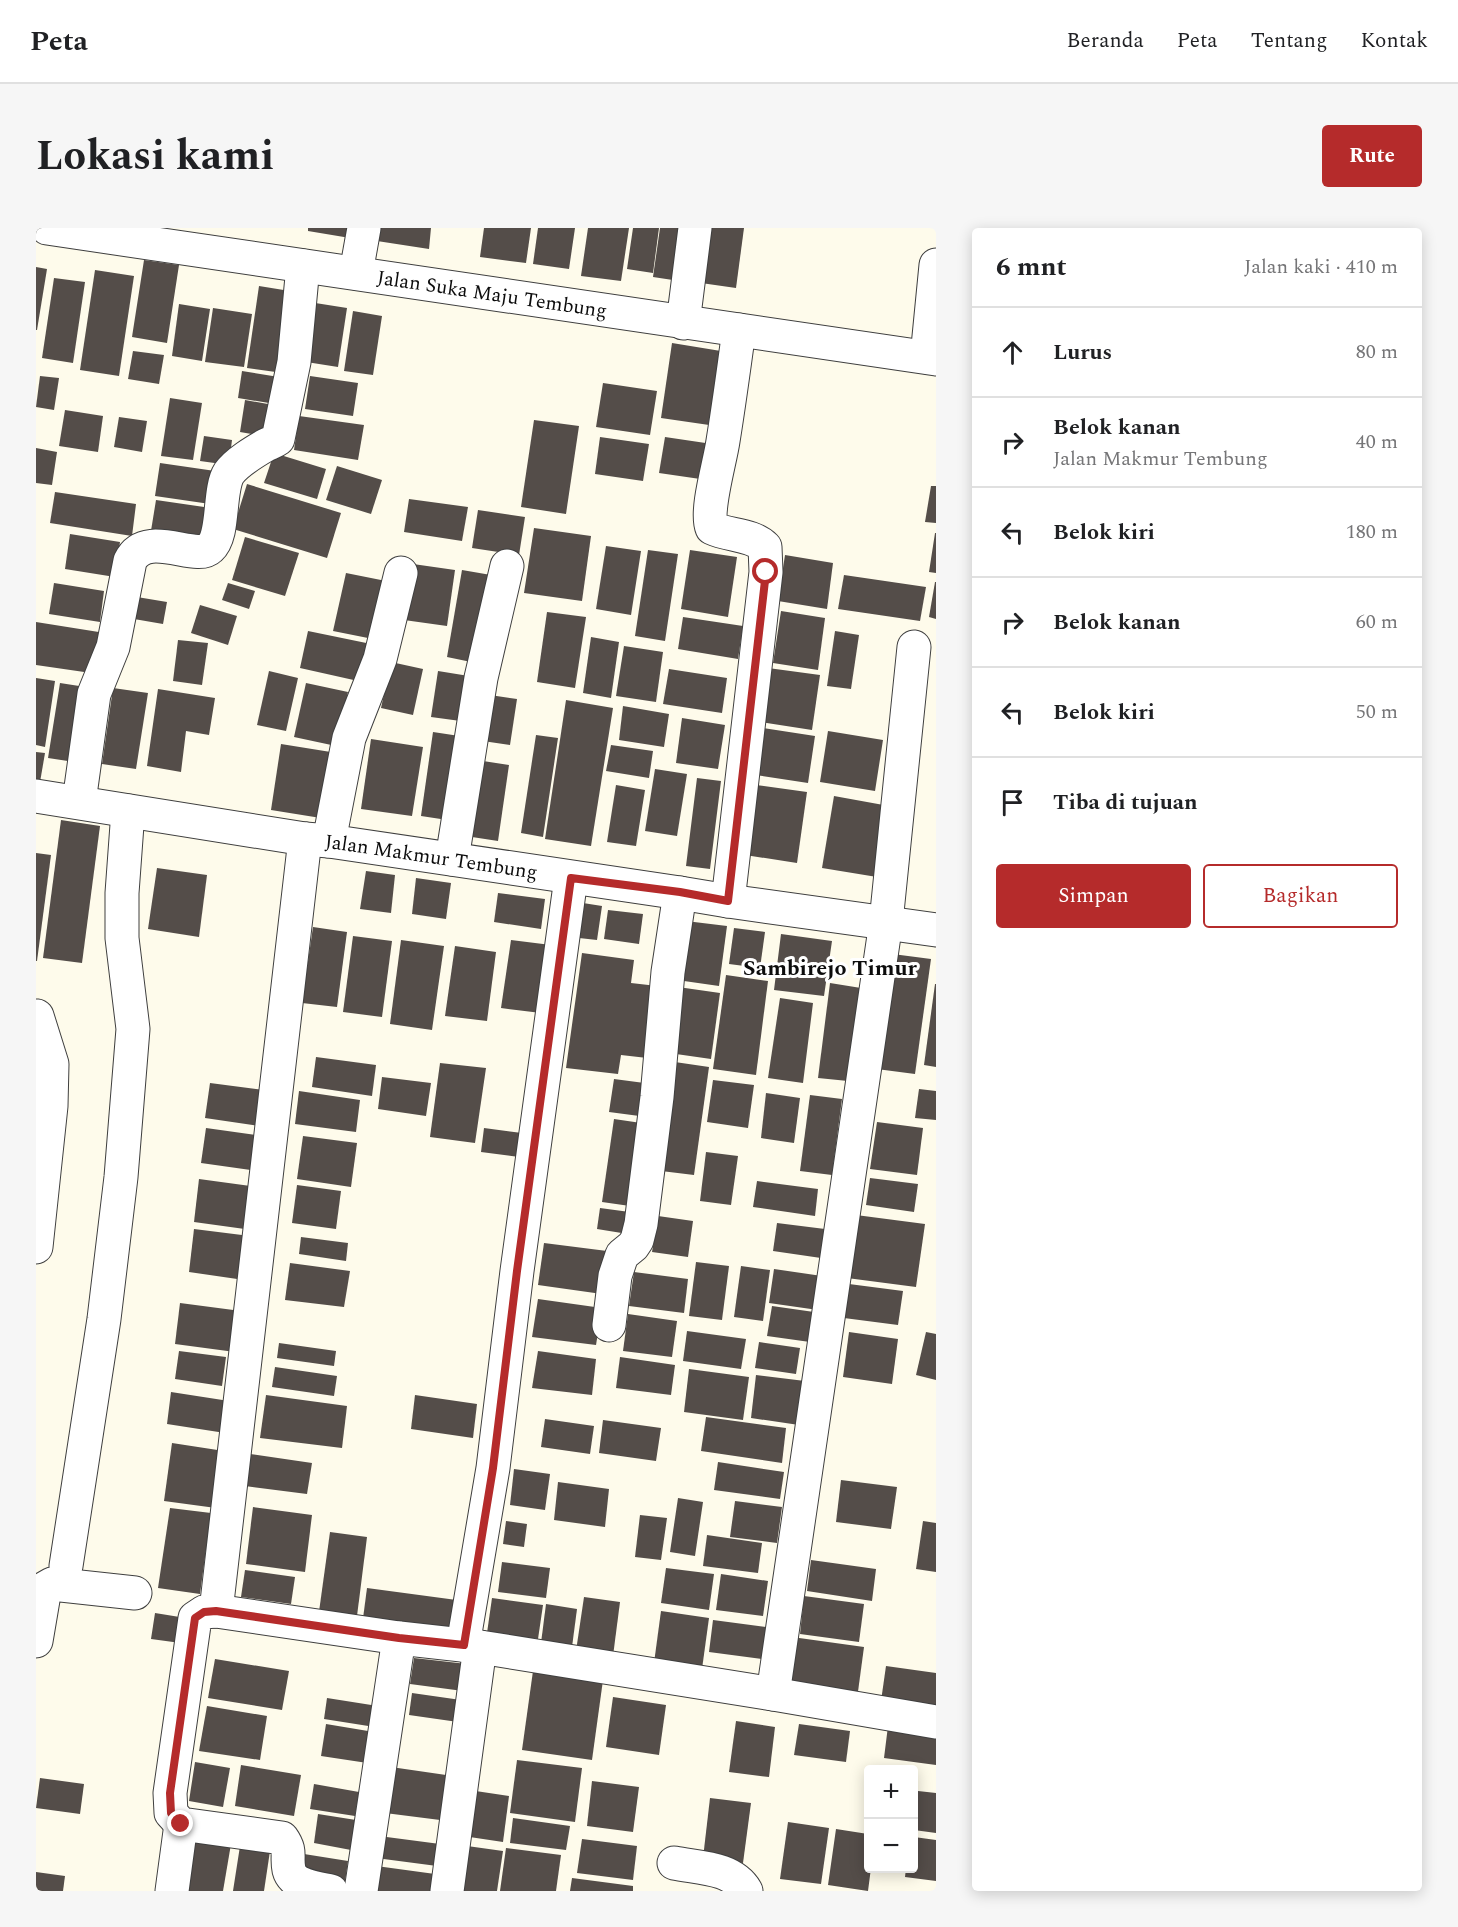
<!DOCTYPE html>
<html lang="id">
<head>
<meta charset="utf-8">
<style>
	body { margin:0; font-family:Spectral,serif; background:#f6f6f6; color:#202124 }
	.controls { position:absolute; right:18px; bottom:18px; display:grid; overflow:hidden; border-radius:6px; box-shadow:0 3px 15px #0003 }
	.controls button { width:54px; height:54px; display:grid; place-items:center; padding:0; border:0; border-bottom:2px solid #e0e0e0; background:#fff; color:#202124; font:30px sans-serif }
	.stop { position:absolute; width:18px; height:18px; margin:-14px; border:4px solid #b52b2b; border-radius:50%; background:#fff }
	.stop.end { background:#b52b2b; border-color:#fff; box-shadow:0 2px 6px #0008 }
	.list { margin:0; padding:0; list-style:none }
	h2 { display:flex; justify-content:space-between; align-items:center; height:78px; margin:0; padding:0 24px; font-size:26px }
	h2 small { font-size:20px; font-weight:400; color:#757577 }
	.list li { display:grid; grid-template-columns:39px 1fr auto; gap:18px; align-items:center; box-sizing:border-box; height:90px; padding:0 24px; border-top:2px solid #e0e0e0 }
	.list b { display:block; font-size:22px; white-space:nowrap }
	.list p { margin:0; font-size:20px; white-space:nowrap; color:#757577 }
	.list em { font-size:20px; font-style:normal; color:#757577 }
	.actions { display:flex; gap:12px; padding:18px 24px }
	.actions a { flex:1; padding:14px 0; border:2px solid #b52b2b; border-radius:6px; text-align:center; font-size:21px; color:#b52b2b }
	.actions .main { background:#b52b2b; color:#fff }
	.icon { flex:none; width:33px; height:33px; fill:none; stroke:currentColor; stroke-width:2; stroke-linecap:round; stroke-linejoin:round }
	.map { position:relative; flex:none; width:900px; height:1663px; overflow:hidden; border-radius:6px }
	header { display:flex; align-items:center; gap:36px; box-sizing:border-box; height:84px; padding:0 30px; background:#fff; border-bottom:2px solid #e0e0e0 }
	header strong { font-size:28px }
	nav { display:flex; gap:33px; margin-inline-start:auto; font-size:21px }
	.intro { display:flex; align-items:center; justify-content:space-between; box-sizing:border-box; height:144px; padding:0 36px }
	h1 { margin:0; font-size:42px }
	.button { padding:15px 27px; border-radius:6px; background:#b52b2b; color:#fff; font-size:21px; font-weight:700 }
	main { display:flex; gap:36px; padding:0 36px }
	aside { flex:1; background:#fff; border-radius:6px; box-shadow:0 3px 15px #0003 }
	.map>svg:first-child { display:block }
</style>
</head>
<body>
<header>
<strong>Peta</strong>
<nav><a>Beranda</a><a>Peta</a><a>Tentang</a><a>Kontak</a></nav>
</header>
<div class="intro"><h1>Lokasi kami</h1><a class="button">Rute</a></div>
<main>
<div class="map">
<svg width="900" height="1663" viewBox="0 0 900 1663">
	<rect width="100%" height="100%" fill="#fefbeb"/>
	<g fill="#544d49">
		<polygon points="272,0 322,0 320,11 272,3"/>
		<polygon points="343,0 395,0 393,21 341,13"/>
		<polygon points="448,0 495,0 490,35 444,29"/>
		<polygon points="502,0 539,0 533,41 497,36"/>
		<polygon points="552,0 593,0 585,53 545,48"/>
		<polygon points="597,0 623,0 617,45 591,41"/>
		<polygon points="624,0 658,0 650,54 617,49"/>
		<polygon points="672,0 708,0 700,60 665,55"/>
		<polygon points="108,32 143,37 131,115 96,109"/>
		<polygon points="0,39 11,41 1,102 0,102"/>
		<polygon points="59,42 98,48 83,148 44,142"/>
		<polygon points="18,50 49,54 37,135 6,130"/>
		<polygon points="223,58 260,64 247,145 211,140"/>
		<polygon points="273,74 311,80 302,139 264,133"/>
		<polygon points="143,76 174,81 166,133 136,128"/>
		<polygon points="177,80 216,86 208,139 169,134"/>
		<polygon points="317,83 346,88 337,147 308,143"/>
		<polygon points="636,115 691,124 680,198 625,190"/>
		<polygon points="97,123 128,127 123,156 92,151"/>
		<polygon points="206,143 249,150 245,177 202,170"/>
		<polygon points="4,148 23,150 18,182 0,179"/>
		<polygon points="274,148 322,155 317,188 269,181"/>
		<polygon points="567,155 621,163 614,207 560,199"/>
		<polygon points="134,170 166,175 157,232 125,228"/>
		<polygon points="209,172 243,178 238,210 204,204"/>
		<polygon points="29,182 67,188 62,224 23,218"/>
		<polygon points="263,188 328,197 322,232 258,222"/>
		<polygon points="83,189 111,193 106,224 78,219"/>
		<polygon points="498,192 543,198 530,286 485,279"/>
		<polygon points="168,208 196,212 193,237 164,233"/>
		<polygon points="564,209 613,216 607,253 559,246"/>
		<polygon points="629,209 683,217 678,253 623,245"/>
		<polygon points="0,220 21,224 16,257 0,255"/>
		<polygon points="238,225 290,241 281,271 228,255"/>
		<polygon points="124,235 186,244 181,277 119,268"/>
		<polygon points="301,238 346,252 335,286 290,272"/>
		<polygon points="211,256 305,285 291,330 197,301"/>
		<polygon points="895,258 900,258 900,295 889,294"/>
		<polygon points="19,264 100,276 96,308 14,295"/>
		<polygon points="373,271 432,279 426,313 368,304"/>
		<polygon points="120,272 175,280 170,318 114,309"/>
		<polygon points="442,282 489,289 483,327 436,320"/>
		<polygon points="498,300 555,308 546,373 488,365"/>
		<polygon points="899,305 900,305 900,345 893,344"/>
		<polygon points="34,306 84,314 79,349 29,341"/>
		<polygon points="209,309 263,325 249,368 196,352"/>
		<polygon points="570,318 605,323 595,387 560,381"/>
		<polygon points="612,322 642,326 629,413 599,408"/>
		<polygon points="654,322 701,329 692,389 645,381"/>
		<polygon points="749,327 797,335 791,381 742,373"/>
		<polygon points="377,336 419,342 411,398 368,392"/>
		<polygon points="426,342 455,347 440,435 411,429"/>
		<polygon points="310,345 355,354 342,412 297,403"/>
		<polygon points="808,347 890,359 884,393 802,381"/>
		<polygon points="899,354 900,354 900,391 893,389"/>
		<polygon points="18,355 68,363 64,394 13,386"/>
		<polygon points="192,355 219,363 213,381 186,372"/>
		<polygon points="101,369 131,374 127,396 98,391"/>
		<polygon points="164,377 201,388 192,417 155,405"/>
		<polygon points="745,383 789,390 782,442 737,435"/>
		<polygon points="511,384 550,389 539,460 501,454"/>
		<polygon points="647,389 707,398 702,431 642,421"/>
		<polygon points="0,394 69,405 62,446 0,437"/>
		<polygon points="272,403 340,417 331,455 264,440"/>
		<polygon points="799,403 823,407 815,461 791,458"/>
		<polygon points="555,409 583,414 575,470 547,465"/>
		<polygon points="142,412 172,415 166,457 137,453"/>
		<polygon points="588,418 627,424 620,474 580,468"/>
		<polygon points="355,434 387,441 377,487 345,480"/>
		<polygon points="732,440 784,447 776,502 724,494"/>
		<polygon points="633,441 691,450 686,485 627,476"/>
		<polygon points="233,443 262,450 250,503 221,497"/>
		<polygon points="402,443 439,449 432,494 395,489"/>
		<polygon points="0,450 19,453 9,519 0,517"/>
		<polygon points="24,455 56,460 45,535 12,530"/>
		<polygon points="270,455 312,464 300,518 258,509"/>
		<polygon points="77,460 112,465 100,541 66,536"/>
		<polygon points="122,461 179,470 173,507 150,503 145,544 111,538"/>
		<polygon points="447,466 481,471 474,517 440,512"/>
		<polygon points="530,472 577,480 555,618 509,611"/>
		<polygon points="587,478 633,486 628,519 583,512"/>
		<polygon points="646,490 689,497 682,541 640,535"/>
		<polygon points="727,500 779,508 772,555 720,547"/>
		<polygon points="792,503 847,512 839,563 784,554"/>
		<polygon points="397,504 430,509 418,593 385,588"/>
		<polygon points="500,507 522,510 507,609 485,605"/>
		<polygon points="335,511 387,519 376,588 325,581"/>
		<polygon points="245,516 301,525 291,591 235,582"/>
		<polygon points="575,517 617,523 613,550 570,543"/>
		<polygon points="0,524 9,525 3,560 0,560"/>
		<polygon points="434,531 473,537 462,613 423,607"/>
		<polygon points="619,541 651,546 641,608 609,603"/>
		<polygon points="661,550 685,553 674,641 650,638"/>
		<polygon points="580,557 609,562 600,618 571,614"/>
		<polygon points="720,557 771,564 761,635 709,627"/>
		<polygon points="798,568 853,578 841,649 786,640"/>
		<polygon points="25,592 64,598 46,735 7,730"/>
		<polygon points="0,625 15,627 1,733 0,733"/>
		<polygon points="121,640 171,647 163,709 112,701"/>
		<polygon points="330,643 359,647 355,685 324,681"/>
		<polygon points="380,650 415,655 410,691 376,686"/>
		<polygon points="462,665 509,671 505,701 458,694"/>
		<polygon points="547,675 566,678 561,712 543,710"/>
		<polygon points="572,682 607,686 603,716 568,711"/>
		<polygon points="650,693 691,698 683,758 641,752"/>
		<polygon points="277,699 311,704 301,779 266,775"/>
		<polygon points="698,700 729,704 724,740 693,736"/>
		<polygon points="745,706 796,713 788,768 738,762"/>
		<polygon points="317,708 356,713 346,789 307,784"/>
		<polygon points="365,712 408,718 396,802 354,796"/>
		<polygon points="475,712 515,717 505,785 465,780"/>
		<polygon points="419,718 460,724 451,793 409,788"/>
		<polygon points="546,725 598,732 595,755 630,759 620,831 585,827 582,846 530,840"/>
		<polygon points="849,725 895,731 879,846 833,840"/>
		<polygon points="690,747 732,753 720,847 677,841"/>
		<polygon points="794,755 825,760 812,853 782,850"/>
		<polygon points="899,756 900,756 900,839 888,837"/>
		<polygon points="642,759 684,765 675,831 633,825"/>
		<polygon points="744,770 777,775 767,855 732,850"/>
		<polygon points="280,829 340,837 336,868 276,859"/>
		<polygon points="632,833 673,839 658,947 617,942"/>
		<polygon points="404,835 450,840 439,915 394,909"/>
		<polygon points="346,849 395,855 390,888 342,881"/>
		<polygon points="578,851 616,856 611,889 573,884"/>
		<polygon points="677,852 718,857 712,900 671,894"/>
		<polygon points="174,855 228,862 223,898 169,890"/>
		<polygon points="883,861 900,863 900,892 879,890"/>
		<polygon points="263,863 324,872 320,904 259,896"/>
		<polygon points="730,865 764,870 758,915 725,910"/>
		<polygon points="774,867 806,871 796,947 764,943"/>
		<polygon points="578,891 612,896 601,979 566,974"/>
		<polygon points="841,894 887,900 881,947 834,941"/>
		<polygon points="170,900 227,908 222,943 165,935"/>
		<polygon points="448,900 486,905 483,929 445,924"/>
		<polygon points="267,908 321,915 315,959 261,951"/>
		<polygon points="670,924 702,928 695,977 664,973"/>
		<polygon points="834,950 882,956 878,984 830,977"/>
		<polygon points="163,951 222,959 216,1002 158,994"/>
		<polygon points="721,953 782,961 779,988 717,979"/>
		<polygon points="261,957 305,963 300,1001 256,995"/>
		<polygon points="564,980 601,985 598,1007 561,1001"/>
		<polygon points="820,987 889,996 880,1059 811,1050"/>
		<polygon points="622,988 657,993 652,1029 616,1024"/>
		<polygon points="741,995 789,1001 785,1030 737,1023"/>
		<polygon points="158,1001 221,1009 215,1053 153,1044"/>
		<polygon points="265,1009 312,1015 310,1033 263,1026"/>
		<polygon points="508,1015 579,1024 573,1067 502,1057"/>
		<polygon points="660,1034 693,1038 686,1092 653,1088"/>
		<polygon points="254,1035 314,1043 308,1079 249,1072"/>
		<polygon points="705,1038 734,1042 727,1093 698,1089"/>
		<polygon points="738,1041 786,1048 782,1082 733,1075"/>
		<polygon points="598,1044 652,1051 648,1085 593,1078"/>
		<polygon points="813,1056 867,1063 862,1097 808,1090"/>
		<polygon points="502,1071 566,1080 560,1117 496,1109"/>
		<polygon points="144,1075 205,1083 199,1124 139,1116"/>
		<polygon points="736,1078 778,1084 774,1114 731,1108"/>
		<polygon points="592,1086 641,1093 636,1129 587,1123"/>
		<polygon points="651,1103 710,1111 705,1141 647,1133"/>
		<polygon points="813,1104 862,1111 856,1156 807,1149"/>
		<polygon points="890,1104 900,1106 900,1152 880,1147"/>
		<polygon points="723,1114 764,1120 760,1146 719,1140"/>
		<polygon points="243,1115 300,1123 298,1138 241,1130"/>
		<polygon points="143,1123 190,1129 186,1158 139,1151"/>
		<polygon points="502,1123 560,1131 556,1167 496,1160"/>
		<polygon points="584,1129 639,1137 635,1167 580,1160"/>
		<polygon points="239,1139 301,1148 298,1168 236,1159"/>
		<polygon points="653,1141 713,1149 707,1192 648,1184"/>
		<polygon points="720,1147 769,1153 763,1197 715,1190"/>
		<polygon points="135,1164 193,1173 189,1205 131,1196"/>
		<polygon points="230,1167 311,1178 306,1220 224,1210"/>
		<polygon points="379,1167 441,1176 437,1210 375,1201"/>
		<polygon points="670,1189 750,1200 746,1235 665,1223"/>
		<polygon points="509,1191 558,1198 554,1226 505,1219"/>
		<polygon points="567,1192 625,1200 620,1233 563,1225"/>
		<polygon points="136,1215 188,1223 180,1280 128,1273"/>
		<polygon points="214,1226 276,1235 271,1266 209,1258"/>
		<polygon points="682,1234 748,1244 744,1271 678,1262"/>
		<polygon points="478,1241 514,1246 509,1282 474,1277"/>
		<polygon points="805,1252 861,1259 855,1301 800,1294"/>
		<polygon points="522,1254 573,1261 569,1299 518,1292"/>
		<polygon points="642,1270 667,1274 659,1328 634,1324"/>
		<polygon points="699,1273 746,1279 741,1315 694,1309"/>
		<polygon points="217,1279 276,1287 269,1344 210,1336"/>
		<polygon points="134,1280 175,1285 164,1366 122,1360"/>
		<polygon points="604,1287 631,1290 625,1332 599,1329"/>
		<polygon points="470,1293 491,1296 488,1319 467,1316"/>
		<polygon points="887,1293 900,1295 900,1344 880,1341"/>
		<polygon points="294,1304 331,1309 320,1396 282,1391"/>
		<polygon points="671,1307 726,1315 722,1345 667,1338"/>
		<polygon points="775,1332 840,1341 836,1373 771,1363"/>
		<polygon points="466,1334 514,1340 510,1370 462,1364"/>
		<polygon points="630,1340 678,1346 673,1382 625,1375"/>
		<polygon points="209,1342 259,1349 255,1376 205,1369"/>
		<polygon points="685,1346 732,1353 727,1388 680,1382"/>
		<polygon points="331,1360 428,1373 423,1411 326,1398"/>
		<polygon points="768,1368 828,1376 823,1414 764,1406"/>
		<polygon points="548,1369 584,1374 577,1428 540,1423"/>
		<polygon points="456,1370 507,1377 502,1411 451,1405"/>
		<polygon points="510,1376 541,1381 536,1419 505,1415"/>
		<polygon points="625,1383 673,1390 666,1441 618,1435"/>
		<polygon points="119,1385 156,1391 152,1416 115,1411"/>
		<polygon points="677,1392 730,1399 726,1431 673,1424"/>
		<polygon points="756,1409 828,1419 821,1471 748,1461"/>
		<polygon points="378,1430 431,1436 427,1463 374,1456"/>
		<polygon points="179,1431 253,1443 246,1482 172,1470"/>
		<polygon points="850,1438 900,1445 900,1488 844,1480"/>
		<polygon points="497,1443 567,1452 556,1532 486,1522"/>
		<polygon points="376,1465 425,1472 422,1494 373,1487"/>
		<polygon points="577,1469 630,1477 623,1527 570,1519"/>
		<polygon points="291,1470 348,1479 345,1500 288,1491"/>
		<polygon points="171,1478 231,1488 224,1532 163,1523"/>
		<polygon points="700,1493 739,1499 733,1549 693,1544"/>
		<polygon points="290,1496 344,1505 338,1536 285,1528"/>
		<polygon points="763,1496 814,1503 810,1534 758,1527"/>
		<polygon points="852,1498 900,1505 900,1537 848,1530"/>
		<polygon points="481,1532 546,1540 539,1594 474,1585"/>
		<polygon points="159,1534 194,1540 187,1579 153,1573"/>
		<polygon points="205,1537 265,1547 258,1588 199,1578"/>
		<polygon points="355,1539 417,1548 412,1593 349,1585"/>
		<polygon points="4,1550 48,1556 44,1586 0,1580"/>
		<polygon points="556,1553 603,1559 597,1604 551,1598"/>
		<polygon points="278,1556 323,1564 319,1588 274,1581"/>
		<polygon points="433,1562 473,1568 467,1614 427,1608"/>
		<polygon points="882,1563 900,1565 900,1605 878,1602"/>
		<polygon points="674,1570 715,1575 707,1635 667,1630"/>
		<polygon points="282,1586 320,1592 315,1622 278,1615"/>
		<polygon points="477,1590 534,1598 530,1622 474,1615"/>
		<polygon points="752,1594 793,1600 785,1656 744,1651"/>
		<polygon points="800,1601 832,1606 832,1640 835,1640 832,1663 792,1657"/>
		<polygon points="343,1608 404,1616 401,1638 340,1630"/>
		<polygon points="878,1609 900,1612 900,1653 869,1649 870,1640 878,1640"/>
		<polygon points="152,1610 195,1616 187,1663 148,1663"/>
		<polygon points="546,1611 601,1618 597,1652 541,1645"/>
		<polygon points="424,1617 467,1623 461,1663 418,1663"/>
		<polygon points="204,1618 234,1623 228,1663 197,1663"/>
		<polygon points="470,1620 525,1627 520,1663 464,1663"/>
		<polygon points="268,1626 312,1633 308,1661 263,1654"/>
		<polygon points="333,1637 399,1646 397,1663 330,1663"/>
		<polygon points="0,1644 29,1648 27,1663 0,1663"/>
		<polygon points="536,1650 597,1658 597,1663 534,1663"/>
	</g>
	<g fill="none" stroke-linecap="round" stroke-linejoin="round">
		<defs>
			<g id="minor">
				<path id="s1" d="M11 0 900 131"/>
				<polyline points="320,45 328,0"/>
				<polyline points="647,95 659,0"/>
				<polyline points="891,129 900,37"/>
				<path id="s2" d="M0 568 269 611 293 613 644 665 692 673 900 702"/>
				<path d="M43 574 58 466 77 419 94 333C110 300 160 334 174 320 189 307 182 262 193 245 201 234 218 224 230 217 234 215 238 214 242 211L258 134 267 38"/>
				<polyline points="293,613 313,510 344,431 365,345"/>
				<polyline points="416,631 445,450 471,338"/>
				<path d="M692 673 730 344 729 319C716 306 693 308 676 300 669 283 684 234 687 213 693 176 698 139 703 102"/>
				<polyline points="0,1019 15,878 16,836 1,788"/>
				<polyline points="573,1097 579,1048 586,1027 597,1018 601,1012 605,996 621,869 632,744 644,665"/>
				<polyline points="30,1338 68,1091 85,949 97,801 86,710 86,665 92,583"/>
				<polyline points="180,1383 269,611"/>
				<polyline points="0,1413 9,1360 16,1356 99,1365"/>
				<polyline points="427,1417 457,1240 481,1043 535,650"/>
				<polyline points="737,1466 850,694 878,419"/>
				<path d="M638 1635C663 1640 696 1639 710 1663"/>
				<polyline points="136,1663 145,1596"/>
				<path d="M295 1663C282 1660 257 1658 253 1642 250 1628 256 1624 246 1610L145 1596 135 1585 134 1565 159 1390 168 1384 180 1383 363 1410 444 1419 737 1466 900 1494"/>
				<polyline points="325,1663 363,1410"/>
				<polyline points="411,1663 444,1419"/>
			</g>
		</defs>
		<use href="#minor" stroke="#3f3f3f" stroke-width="35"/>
		<use href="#minor" stroke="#fff" stroke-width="33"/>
	</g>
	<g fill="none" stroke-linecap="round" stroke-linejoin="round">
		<polyline stroke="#b52b2b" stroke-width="8" points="145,1596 135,1585 134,1565 159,1390 168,1384 180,1383 363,1410 428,1417 457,1240 481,1043 535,650 644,664 692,673 730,344"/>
	</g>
	<g text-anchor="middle" stroke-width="6" stroke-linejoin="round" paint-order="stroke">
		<g font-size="20" fill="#0c0c0c" stroke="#fff">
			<text dy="7" stroke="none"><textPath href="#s1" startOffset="450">Jalan Suka Maju Tembung</textPath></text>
			<text dy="7" stroke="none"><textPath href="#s2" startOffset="400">Jalan Makmur Tembung</textPath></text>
		</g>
		<g font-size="22" font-weight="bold" fill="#0c0c0c" stroke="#fff">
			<text x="794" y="747">Sambirejo Timur</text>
		</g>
	</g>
</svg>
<div class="controls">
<button>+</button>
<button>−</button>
</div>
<div class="stop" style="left:730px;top:344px"></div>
<div class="stop end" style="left:145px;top:1596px"></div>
</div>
<aside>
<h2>6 mnt<small>Jalan kaki · 410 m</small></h2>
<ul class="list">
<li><svg class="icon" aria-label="ahead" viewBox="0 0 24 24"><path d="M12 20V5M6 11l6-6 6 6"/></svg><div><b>Lurus</b></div><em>80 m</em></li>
<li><svg class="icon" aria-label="right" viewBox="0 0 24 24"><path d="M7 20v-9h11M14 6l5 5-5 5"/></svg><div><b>Belok kanan</b><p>Jalan Makmur Tembung</p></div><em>40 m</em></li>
<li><svg class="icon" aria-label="left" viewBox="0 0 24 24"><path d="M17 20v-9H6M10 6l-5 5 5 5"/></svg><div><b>Belok kiri</b></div><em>180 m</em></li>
<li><svg class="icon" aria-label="right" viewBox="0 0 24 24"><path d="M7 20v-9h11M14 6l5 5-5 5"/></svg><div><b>Belok kanan</b></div><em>60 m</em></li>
<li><svg class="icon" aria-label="left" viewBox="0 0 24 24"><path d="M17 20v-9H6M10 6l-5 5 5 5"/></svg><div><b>Belok kiri</b></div><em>50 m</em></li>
<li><svg class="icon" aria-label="arrive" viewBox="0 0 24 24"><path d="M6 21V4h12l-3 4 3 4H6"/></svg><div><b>Tiba di tujuan</b></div></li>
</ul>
<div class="actions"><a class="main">Simpan</a><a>Bagikan</a></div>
</aside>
</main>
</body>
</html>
